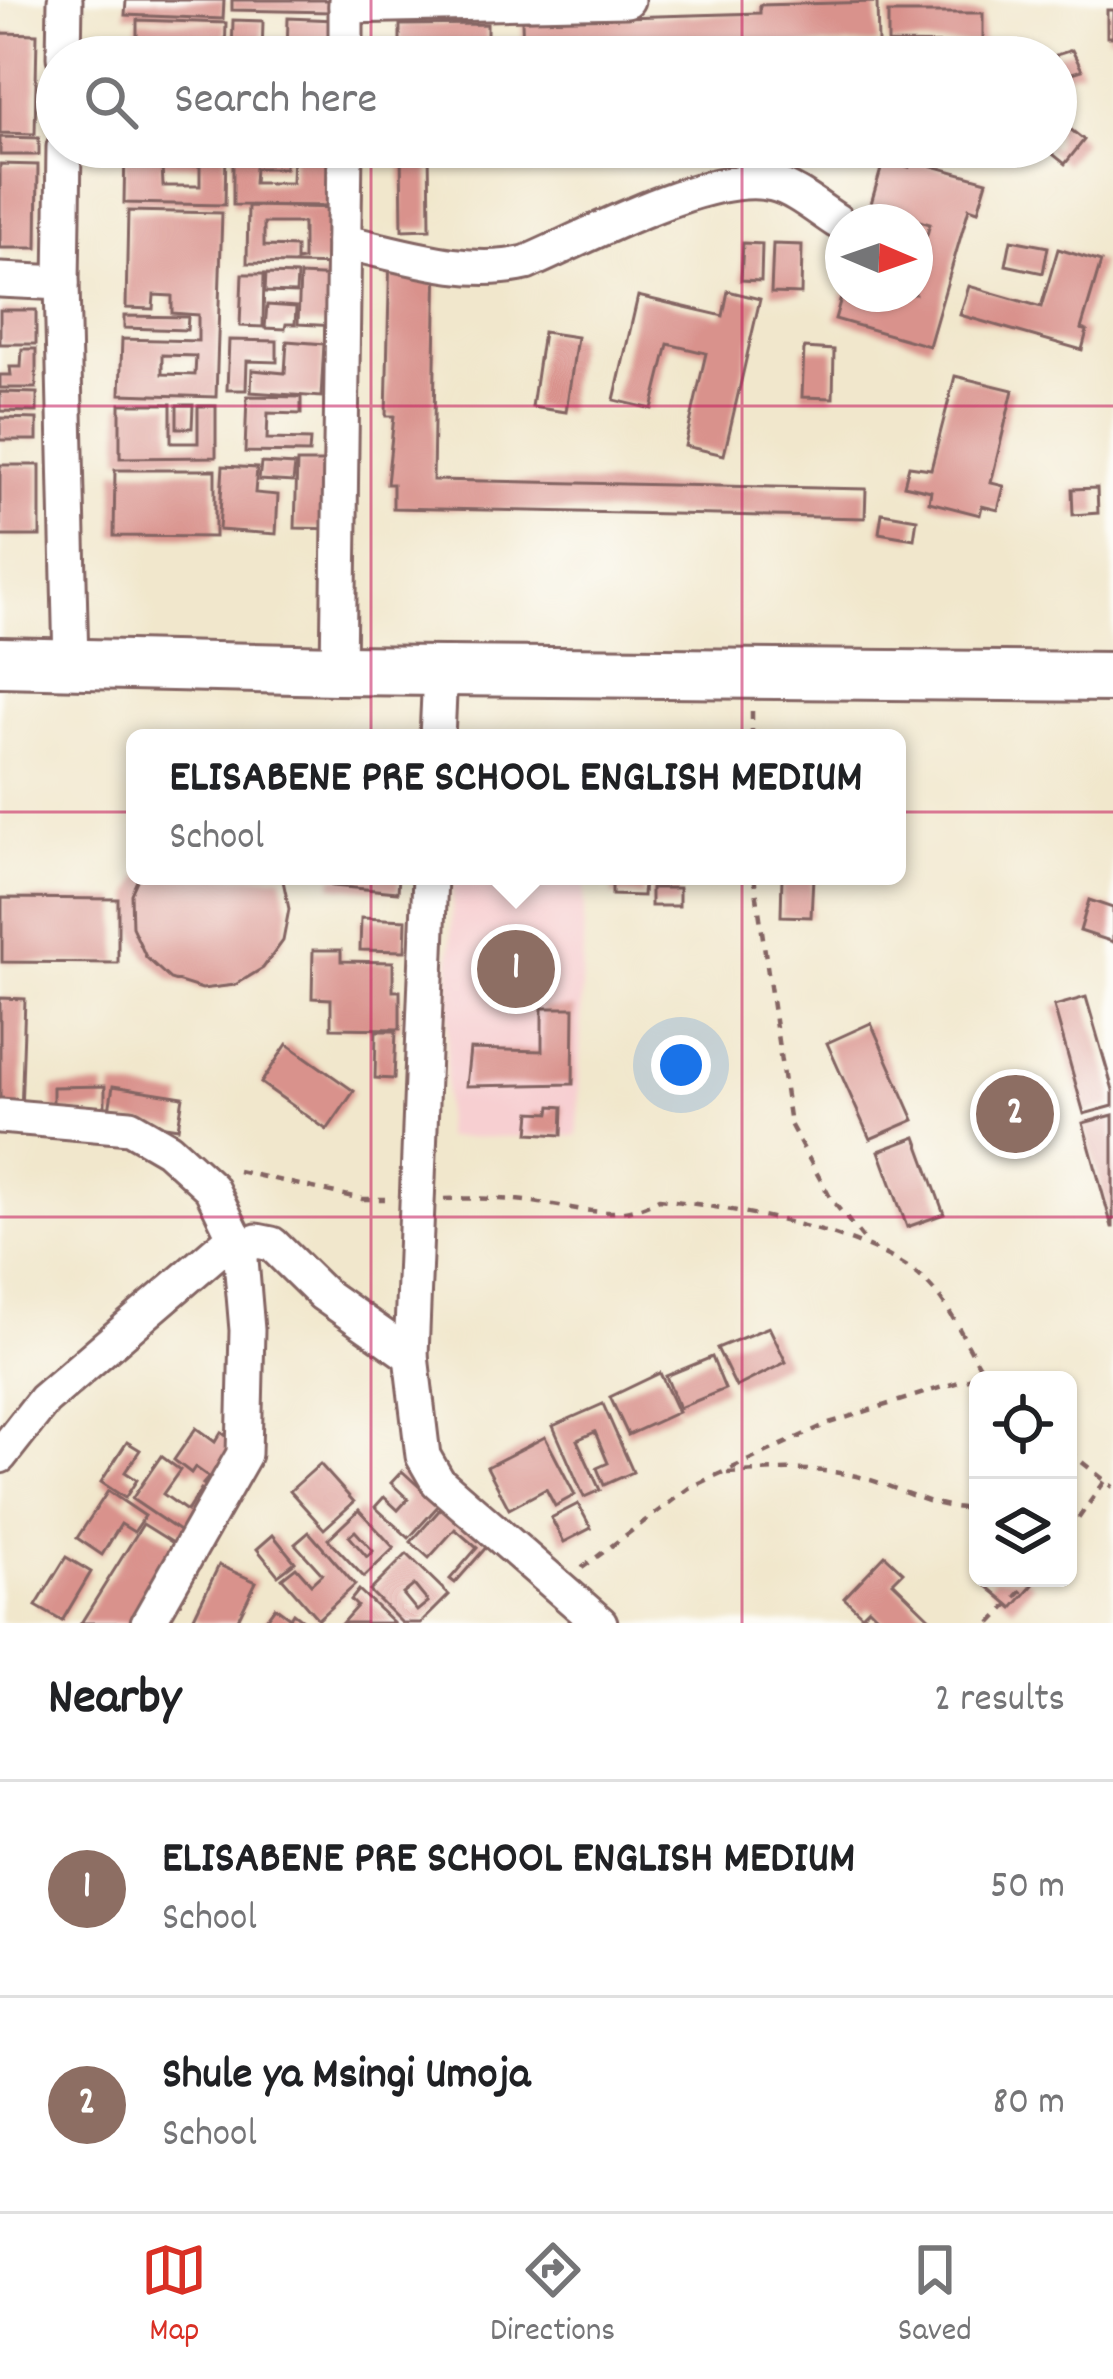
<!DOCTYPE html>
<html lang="en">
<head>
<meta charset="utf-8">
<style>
	body { margin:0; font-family:Dekko,sans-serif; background:#f2f2f2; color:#202124 }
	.controls { position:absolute; right:36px; bottom:36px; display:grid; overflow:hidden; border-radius:18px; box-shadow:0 3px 9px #0004 }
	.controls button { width:108px; height:108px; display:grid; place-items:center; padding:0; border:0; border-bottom:3px solid #e0e0e0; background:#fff; color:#202124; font:60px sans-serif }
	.compass { position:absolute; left:825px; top:204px; width:108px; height:108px; border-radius:50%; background:#fff; box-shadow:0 3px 9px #0004; rotate:92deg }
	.you { position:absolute; left:681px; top:1065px; width:42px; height:42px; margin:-30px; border:9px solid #fff; border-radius:50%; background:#1a73e8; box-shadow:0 0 0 18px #1a73e833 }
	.badge { display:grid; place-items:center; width:78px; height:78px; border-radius:50%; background:#d93025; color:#fff; font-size:39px; font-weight:700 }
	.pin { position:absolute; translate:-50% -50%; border:6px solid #fff; box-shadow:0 3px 12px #0006 }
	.popup { position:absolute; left:126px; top:729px; width:780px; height:156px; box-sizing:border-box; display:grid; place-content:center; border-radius:18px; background:#fff; filter:drop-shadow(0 3px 9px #0005); font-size:39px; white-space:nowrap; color:#757577 }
	.popup b { font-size:45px; color:#202124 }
	.popup::after { content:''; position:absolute; left:50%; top:100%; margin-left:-24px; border:24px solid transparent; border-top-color:#fff }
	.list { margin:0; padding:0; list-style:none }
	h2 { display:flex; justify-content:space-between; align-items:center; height:156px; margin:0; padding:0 48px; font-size:51px }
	h2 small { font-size:39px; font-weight:400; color:#757577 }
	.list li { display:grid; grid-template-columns:78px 1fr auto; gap:36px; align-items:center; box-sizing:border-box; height:216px; padding:0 48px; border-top:3px solid #e0e0e0 }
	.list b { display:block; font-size:45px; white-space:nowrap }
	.list p { margin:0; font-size:39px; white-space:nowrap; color:#757577 }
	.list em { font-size:39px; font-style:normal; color:#757577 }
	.icon { flex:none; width:66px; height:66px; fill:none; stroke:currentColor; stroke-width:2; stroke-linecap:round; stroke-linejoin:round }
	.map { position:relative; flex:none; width:1113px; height:1623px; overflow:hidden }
	.search { position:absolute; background:#fff; box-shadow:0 3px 9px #0004; left:36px; right:36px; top:36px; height:132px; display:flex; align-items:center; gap:30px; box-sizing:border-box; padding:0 42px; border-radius:66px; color:#757577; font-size:45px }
	.sheet { height:588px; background:#fff }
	nav { display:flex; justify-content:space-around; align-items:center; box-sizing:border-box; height:168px; border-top:3px solid #e0e0e0; background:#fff; font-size:33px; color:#757577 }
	nav a { display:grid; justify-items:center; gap:6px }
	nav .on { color:#d93025 }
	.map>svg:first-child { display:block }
</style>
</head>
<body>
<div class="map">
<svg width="1113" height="1623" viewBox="0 0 1113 1623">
	<rect width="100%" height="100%" fill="#fdfcf7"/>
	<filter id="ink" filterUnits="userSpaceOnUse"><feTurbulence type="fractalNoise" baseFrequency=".00833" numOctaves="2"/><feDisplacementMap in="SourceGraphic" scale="24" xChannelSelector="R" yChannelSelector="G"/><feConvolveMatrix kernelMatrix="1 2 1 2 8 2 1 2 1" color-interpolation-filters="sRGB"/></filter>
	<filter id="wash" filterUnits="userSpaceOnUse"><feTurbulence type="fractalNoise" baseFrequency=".004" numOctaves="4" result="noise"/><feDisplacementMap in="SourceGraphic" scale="48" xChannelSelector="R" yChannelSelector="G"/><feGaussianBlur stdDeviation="2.7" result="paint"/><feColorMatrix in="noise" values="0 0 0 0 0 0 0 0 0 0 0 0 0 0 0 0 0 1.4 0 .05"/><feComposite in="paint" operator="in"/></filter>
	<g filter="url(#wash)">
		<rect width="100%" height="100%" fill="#f1e7cc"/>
		<polygon fill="#f7cfd1" points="453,876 585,876 578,1136 444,1138"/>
		<g id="blocks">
			<g fill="#d9928c" fill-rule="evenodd">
				<polygon points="126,0 224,0 223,19 125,15"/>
				<polygon points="232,0 333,0 332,12 232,10"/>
				<polygon points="877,2 878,44 523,54 522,20 760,13 760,5"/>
				<rect x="1107" y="10" width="6" height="27"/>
				<polygon points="888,13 983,13 983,44 888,43"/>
				<polygon points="288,18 335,20 334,57 287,57"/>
				<polygon points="137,20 226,23 225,57 201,57 201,43 154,42 154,51 137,51"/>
				<polygon points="233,20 263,21 262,57 232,57"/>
				<polygon points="487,24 487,53 400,57 400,25"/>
				<polygon points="0,33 37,34 35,134 0,133"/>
				<polygon points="1072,50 1082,70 1056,78 1056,55"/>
				<polygon points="1056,118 1084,140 1065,164 1044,147 1056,147"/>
				<polygon points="0,137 39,138 39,155 0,155"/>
				<path d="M125 147 226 148 225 205 124 203ZM162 165 200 166V186H163Z"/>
				<polygon points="401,147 429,147 430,229 402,230"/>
				<polygon points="293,149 339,150 338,206 233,205 233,152 285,152 285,168 255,168 254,183 292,183"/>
				<polygon points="884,159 909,167 911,160 987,181 978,211 969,208 929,346 835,319 842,294 915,294 915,262 919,263 930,224 870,207"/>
				<polygon points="0,164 38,165 37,248 0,248"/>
				<path d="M248 206 342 208 341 265 247 263ZM264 223H303V260L296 261V247L264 246Z"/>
				<path d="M128 211 222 213 216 397 120 394 122 339 198 341V315L172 313V296L154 295 153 309 126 308ZM162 355 196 356 195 375 162 374Z"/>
				<polygon points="1011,240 1048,247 1043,273 1006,265"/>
				<polygon points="743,243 762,244 761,281 741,280"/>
				<polygon points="773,244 802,245 801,294 771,293"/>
				<polygon points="1058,249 1101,262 1081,329 1087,331 1082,350 960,315 969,286 1041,307"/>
				<polygon points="390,250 437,251 433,480 866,489 865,518 393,508 393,484 387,484 394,416 386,416"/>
				<polygon points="242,274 264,274 263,327 240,326"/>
				<polygon points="266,274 297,275 296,293 265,292"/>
				<polygon points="300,275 339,277 337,326 298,324"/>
				<polygon points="728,291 760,299 724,455 685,446 706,353 668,344 652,409 614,400 638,296 723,316"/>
				<polygon points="267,305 296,307 295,324 286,324 285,329 265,328"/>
				<rect x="0" y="310" width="36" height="34"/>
				<polygon points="124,316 188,317 187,330 124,328"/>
				<polygon points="543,332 577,337 566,412 532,407"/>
				<polygon points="229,340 277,341 277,362 247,361 246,390 227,390"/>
				<polygon points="287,341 324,344 321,397 251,392 252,370 285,373"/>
				<polygon points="804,348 834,350 833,398 802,397"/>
				<polygon points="22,349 36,349 36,388 0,388 0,375 11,375 10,367 21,367"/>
				<polygon points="955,376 1013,390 991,483 1004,486 998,510 982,506 980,515 929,502 931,491 904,485 909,466 931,469"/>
				<polygon points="0,392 37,393 37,412 0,411"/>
				<polygon points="247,396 301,397 301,414 268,413 267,439 310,440 309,453 245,452"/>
				<polygon points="120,404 171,404 171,443 198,443 198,406 216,406 216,457 120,458"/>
				<polygon points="177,405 193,405 192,428 177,428"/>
				<polygon points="0,418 37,419 37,440 0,440"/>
				<polygon points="297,462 338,462 337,529 295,528"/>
				<polygon points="261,463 295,465 293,482 259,480"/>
				<rect x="0" y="465" width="40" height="71"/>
				<polygon points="223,466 257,468 255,493 278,495 276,534 219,530"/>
				<polygon points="115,470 215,470 215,537 114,536"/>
				<polygon points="1097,488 1098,513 1073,515 1072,489"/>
				<polygon points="882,513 917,519 914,539 879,533"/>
				<polygon points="139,876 282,876 289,909 283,941 263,968 235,985 202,989 170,979 146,957 132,927 131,894"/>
				<polygon points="333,876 399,876 398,892 332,886"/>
				<polygon points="612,876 644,876 643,896 612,895"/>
				<polygon points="782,876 813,876 811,917 781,916"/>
				<rect x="651" y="888" width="28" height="18"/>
				<polygon points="2,898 118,899 118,963 2,962"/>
				<polygon points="1089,900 1113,908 1113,942 1080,931"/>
				<polygon points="361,918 406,920 405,951 360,950"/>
				<polygon points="313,950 341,950 341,961 393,962 393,991 400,991 400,1029 331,1028 331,999 312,998"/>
				<polygon points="1086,997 1113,1090 1113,1106 1084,1114 1054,1006"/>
				<polygon points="0,998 25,999 21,1113 0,1113"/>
				<polygon points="542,1008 574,1008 573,1084 466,1086 470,1049 542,1051"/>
				<polygon points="871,1023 914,1120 870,1139 827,1043"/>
				<polygon points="376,1031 396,1031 394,1079 375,1078"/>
				<polygon points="287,1044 354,1091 327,1130 261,1083"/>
				<polygon points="105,1086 105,1111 53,1111 53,1087"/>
				<polygon points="113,1086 183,1097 178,1128 108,1117"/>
				<polygon points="551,1106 563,1107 562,1135 529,1133 531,1112 550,1113"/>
				<polygon points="1113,1115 1113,1227 1112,1227 1083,1123"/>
				<polygon points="916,1137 944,1214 907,1227 879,1151"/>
				<polygon points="769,1327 786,1362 736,1387 717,1348"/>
				<polygon points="712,1357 725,1389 679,1408 666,1376"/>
				<polygon points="660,1373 678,1412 628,1435 610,1397"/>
				<polygon points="603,1404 633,1472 604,1485 597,1468 608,1463 595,1432 577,1440 600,1490 584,1497 553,1426"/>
				<polygon points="196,1428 215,1442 221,1432 238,1445 216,1493 203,1484 209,1477 195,1467 191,1473 174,1460"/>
				<polygon points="545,1437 575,1495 555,1506 546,1489 509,1509 487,1467"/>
				<polygon points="127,1442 140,1450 125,1472 137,1480 125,1498 101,1482"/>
				<polygon points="161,1456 180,1470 163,1494 187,1511 201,1489 214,1497 188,1537 132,1499"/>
				<polygon points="320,1464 354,1502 324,1529 290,1491"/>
				<polygon points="402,1471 439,1505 409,1538 375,1507 384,1497 398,1510 408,1499 391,1483"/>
				<polygon points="108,1491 145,1516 134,1532 121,1524 102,1555 77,1538"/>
				<polygon points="445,1504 489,1544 455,1583 450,1579 477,1548 455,1529 429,1558 411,1542"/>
				<polygon points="578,1504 591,1528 564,1542 551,1518"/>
				<path d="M359 1510 394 1548 364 1577 328 1539ZM355 1531 373 1551 367 1557 349 1536Z"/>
				<polygon points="143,1524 178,1546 131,1623 81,1623"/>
				<polygon points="309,1532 355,1585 318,1619 282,1578 296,1567 311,1584 322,1574 295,1544"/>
				<polygon points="273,1535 295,1562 278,1575 257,1549"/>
				<path d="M407 1554 449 1595 421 1623H402L370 1591ZM414 1585 428 1602 417 1611 403 1594Z"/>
				<polygon points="885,1555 903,1572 893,1582 935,1623 884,1623 869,1608 862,1615 844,1598"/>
				<polygon points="66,1557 91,1572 62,1621 36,1606"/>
				<polygon points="219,1565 256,1582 236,1623 202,1623 193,1619"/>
				<polygon points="994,1578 1025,1578 1033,1585 1013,1608 987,1586"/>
				<polygon points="359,1590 394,1623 342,1623 357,1606 351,1600"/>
				<polygon points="275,1607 290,1618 293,1613 306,1623 263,1623"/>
			</g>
		</g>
	</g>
	<g filter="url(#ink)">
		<use href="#blocks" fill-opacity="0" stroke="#846563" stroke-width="3"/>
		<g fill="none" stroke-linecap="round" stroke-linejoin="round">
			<defs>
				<g id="minor">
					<polyline points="346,6 627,0"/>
					<polyline points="64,57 65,0"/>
					<polyline points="346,57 346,0"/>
					<polyline points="64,147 62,283 71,664"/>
					<path d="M344 242C404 255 466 277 526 263 587 237 710 169 773 184 795 189 818 209 837 221"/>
					<polyline points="0,280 62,283"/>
					<polyline points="338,670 345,147"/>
					<polyline points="437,738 440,672"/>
					<polyline points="430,876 411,1356 423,1456 438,1482 600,1623"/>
					<polyline points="0,1116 130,1127 168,1149 211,1188 240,1248 247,1330 244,1454 148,1623"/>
					<polyline points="240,1248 257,1241 272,1244 323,1294 411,1356"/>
					<polyline points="0,1456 44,1400 235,1236"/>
				</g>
				<polyline id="highway" points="0,662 338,670 1113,677"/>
			</defs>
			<use href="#minor" stroke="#846563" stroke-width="39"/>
			<use href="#highway" stroke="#846563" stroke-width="54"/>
			<g stroke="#846563" stroke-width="4.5" stroke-dasharray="9 9" stroke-linecap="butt">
				<polyline points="752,738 752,710"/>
				<polyline points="754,876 790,1124 831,1199 869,1246"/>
				<polyline points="238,1171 362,1199 385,1199"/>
				<path d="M444 1199C476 1198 509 1198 540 1203 585 1209 616 1222 659 1199 728 1207 872 1232 923 1279 952 1305 966 1348 989 1380"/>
				<polyline points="1068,1451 1113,1487"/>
				<path d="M727 1473C771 1470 816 1466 860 1477 905 1489 927 1508 978 1509"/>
				<polyline points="1068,1533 1105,1481"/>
				<polyline points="582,1568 689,1488 829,1423 984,1374"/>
				<polyline points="991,1623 1034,1578"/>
			</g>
			<use href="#minor" stroke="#fff" stroke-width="33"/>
			<use href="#highway" stroke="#fff" stroke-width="48"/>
		</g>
	</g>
	<path fill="none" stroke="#c2185b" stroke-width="3" stroke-opacity="0.55" d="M371 0V57M742 0V57M371 147V1623M742 147V1623M0 406H1113M0 812H1113M0 1217H1113"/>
</svg>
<div class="controls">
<button><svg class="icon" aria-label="locate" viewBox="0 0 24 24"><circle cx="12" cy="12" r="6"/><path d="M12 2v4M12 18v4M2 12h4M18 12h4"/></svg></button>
<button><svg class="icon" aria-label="layers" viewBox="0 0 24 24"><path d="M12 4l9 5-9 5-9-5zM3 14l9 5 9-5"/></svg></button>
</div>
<svg class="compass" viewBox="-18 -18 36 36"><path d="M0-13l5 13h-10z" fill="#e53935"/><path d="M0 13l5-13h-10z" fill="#757577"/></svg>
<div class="you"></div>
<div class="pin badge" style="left:516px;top:969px;background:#8d6e63">1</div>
<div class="popup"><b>ELISABENE PRE SCHOOL ENGLISH MEDIUM</b>School</div>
<div class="pin badge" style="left:1015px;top:1114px;background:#8d6e63">2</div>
<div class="search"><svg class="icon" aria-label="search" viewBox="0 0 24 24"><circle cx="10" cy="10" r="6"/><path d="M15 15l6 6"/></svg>Search here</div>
</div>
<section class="sheet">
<h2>Nearby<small>2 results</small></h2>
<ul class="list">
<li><span class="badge" style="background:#8d6e63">1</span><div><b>ELISABENE PRE SCHOOL ENGLISH MEDIUM</b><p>School</p></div><em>50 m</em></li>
<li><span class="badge" style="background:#8d6e63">2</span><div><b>Shule ya Msingi Umoja</b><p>School</p></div><em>80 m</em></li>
</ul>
</section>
<nav>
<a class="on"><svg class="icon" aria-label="map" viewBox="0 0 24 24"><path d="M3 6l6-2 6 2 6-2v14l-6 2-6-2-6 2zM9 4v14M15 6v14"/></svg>Map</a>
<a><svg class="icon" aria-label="directions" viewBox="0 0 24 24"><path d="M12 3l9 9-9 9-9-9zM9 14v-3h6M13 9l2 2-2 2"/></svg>Directions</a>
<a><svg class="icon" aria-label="saved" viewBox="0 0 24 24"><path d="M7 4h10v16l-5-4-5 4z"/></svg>Saved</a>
</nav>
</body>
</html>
